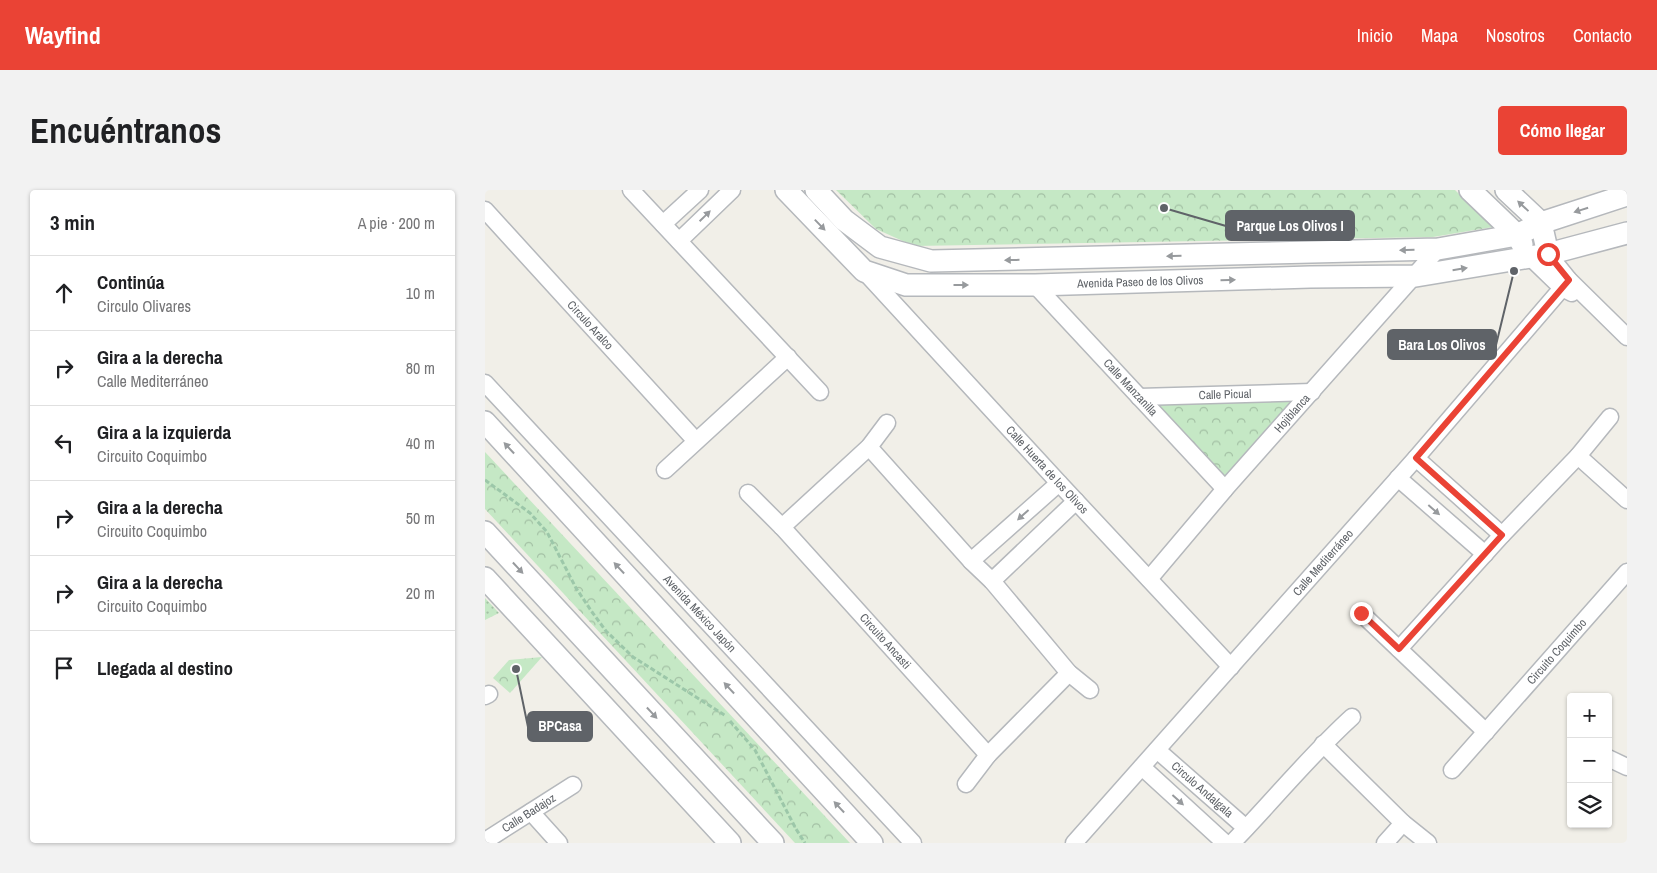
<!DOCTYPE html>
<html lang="es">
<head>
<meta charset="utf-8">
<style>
	body { margin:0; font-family:"Archivo Narrow",sans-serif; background:#f2f2f2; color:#202124 }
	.controls { position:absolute; right:15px; bottom:15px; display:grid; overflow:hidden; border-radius:5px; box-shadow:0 1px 4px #0004 }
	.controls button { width:45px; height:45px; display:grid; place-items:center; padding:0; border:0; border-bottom:1px solid #e0e0e0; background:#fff; color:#202124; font:25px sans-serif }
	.stop { position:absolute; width:15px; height:15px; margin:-11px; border:4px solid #ea4335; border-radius:50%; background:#fff }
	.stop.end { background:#ea4335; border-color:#fff; box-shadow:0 1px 5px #0008 }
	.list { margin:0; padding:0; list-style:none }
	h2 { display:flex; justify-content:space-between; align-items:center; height:65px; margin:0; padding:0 20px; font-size:21px }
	h2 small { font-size:16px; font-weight:400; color:#757577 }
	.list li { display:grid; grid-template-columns:32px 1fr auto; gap:15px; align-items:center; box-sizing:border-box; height:75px; padding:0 20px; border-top:1px solid #e0e0e0 }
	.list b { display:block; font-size:19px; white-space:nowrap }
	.list p { margin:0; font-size:16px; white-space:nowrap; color:#757577 }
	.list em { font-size:16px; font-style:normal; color:#757577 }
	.icon { flex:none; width:28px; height:28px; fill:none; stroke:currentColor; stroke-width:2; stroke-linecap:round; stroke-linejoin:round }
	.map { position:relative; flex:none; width:1142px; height:653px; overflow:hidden; border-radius:5px }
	header { display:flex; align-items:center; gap:30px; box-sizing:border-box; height:70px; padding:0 25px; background:#ea4335; color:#fff }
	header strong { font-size:24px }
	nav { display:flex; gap:28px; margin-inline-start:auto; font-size:18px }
	.intro { display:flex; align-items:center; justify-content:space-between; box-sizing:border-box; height:120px; padding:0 30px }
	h1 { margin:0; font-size:35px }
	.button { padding:12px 22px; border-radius:5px; background:#ea4335; color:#fff; font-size:18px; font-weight:700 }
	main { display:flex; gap:30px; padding:0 30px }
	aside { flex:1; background:#fff; border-radius:5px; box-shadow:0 1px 4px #0004 }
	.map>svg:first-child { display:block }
</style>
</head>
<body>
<header>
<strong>Wayfind</strong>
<nav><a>Inicio</a><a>Mapa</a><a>Nosotros</a><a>Contacto</a></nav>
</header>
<div class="intro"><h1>Encuéntranos</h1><a class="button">Cómo llegar</a></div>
<main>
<aside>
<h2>3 min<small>A pie · 200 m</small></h2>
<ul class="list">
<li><svg class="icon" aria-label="ahead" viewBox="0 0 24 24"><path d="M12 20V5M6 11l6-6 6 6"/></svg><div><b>Continúa</b><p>Circulo Olivares</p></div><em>10 m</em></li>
<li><svg class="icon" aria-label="right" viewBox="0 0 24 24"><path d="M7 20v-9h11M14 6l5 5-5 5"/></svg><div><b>Gira a la derecha</b><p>Calle Mediterráneo</p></div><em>80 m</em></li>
<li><svg class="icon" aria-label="left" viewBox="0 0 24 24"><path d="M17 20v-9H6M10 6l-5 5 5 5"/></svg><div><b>Gira a la izquierda</b><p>Circuito Coquimbo</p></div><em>40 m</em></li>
<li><svg class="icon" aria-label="right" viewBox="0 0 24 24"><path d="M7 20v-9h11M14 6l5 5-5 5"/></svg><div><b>Gira a la derecha</b><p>Circuito Coquimbo</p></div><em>50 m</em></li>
<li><svg class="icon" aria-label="right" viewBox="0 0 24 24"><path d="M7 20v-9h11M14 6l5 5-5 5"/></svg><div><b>Gira a la derecha</b><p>Circuito Coquimbo</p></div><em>20 m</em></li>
<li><svg class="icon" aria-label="arrive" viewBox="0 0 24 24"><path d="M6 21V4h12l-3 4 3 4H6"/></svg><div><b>Llegada al destino</b></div></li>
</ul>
</aside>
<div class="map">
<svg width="1142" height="653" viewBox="0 0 1142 653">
	<defs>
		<pattern id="park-crowns" width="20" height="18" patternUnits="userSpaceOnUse" patternTransform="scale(1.25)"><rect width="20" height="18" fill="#c5e8c5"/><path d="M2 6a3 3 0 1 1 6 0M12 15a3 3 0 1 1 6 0" fill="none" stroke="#a3c0a4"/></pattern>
		<pattern id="garden-dots" width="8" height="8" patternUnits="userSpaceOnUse" patternTransform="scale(1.25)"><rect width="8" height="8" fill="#c5e8c5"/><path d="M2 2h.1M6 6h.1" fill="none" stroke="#a3c0a4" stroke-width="1.8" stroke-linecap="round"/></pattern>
	</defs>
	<rect width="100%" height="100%" fill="#f1efe8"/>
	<g fill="url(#park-crowns)">
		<polygon points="351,0 970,0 1008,37 948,47 429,56 391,39"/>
		<polygon points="810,210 740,288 668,212"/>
		<polygon points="0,262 365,653 310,653 0,319"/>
		<polygon points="57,467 25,503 8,488 24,470"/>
	</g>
	<polygon fill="url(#garden-dots)" points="0,408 14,423 0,430"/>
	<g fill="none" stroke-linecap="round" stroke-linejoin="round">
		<defs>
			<g id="minor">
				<polyline points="146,0 335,202"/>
				<path id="s1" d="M0 20 211 251"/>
				<polyline points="178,34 215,0"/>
				<polyline points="194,51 247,0"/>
				<polyline points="1063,64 1084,90 1142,147"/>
				<polyline points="1045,67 1077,98 1087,103"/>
				<path id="s2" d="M380 82 574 293 746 477"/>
				<path id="s3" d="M550 95 740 299"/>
				<path id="s4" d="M0 193 428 653"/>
				<path id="s5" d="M654 207 827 202"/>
				<polyline points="384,257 486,371 507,391 584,483 605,500"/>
				<polyline points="1093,266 1142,310"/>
				<polyline points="931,268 1017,345"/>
				<polyline points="180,280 303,167"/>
				<polyline points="913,288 1000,364"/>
				<path id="s6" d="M263 303 297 337 503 565"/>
				<polyline points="297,337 384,257 402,233"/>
				<polyline points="486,371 574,293"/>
				<path id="s7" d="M664 389 740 299 953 59"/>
				<polyline points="507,391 591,311"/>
				<polyline points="876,423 1001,542"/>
				<polyline points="914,459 1017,345 1093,266 1125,227"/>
				<polyline points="0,506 4,504"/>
				<polyline points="838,554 918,633 943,653"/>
				<path id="s8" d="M672 560 761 638"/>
				<polyline points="1123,568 1142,577"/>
				<polyline points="657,577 740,653"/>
				<path id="s9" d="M967 580 1142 382"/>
				<polyline points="481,594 503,565 584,483"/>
				<polyline points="46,622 74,653"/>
				<path id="s10" d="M0 651 88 595"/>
				<path id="s11" d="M589 653 931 268 1084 90"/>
				<path d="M747 653C788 611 824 566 867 527"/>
				<polyline points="900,653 918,633"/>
			</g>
			<g id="tertiary">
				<path id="s12" d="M301 0 379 81 421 95H550L825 87 931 86 1063 64 1142 43"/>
				<polyline points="331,0 359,30 395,57 446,71 953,59 1032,45 1056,33 1142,5"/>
				<polyline points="985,0 1032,45 1037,54"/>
				<polyline points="1021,0 1056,33 1063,64"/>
				<polyline points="0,232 387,653"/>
				<polyline points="0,342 288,653"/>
				<polyline points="0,388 245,653"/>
			</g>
		</defs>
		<use href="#minor" stroke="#b5b8bc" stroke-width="19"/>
		<use href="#tertiary" stroke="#b5b8bc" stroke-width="24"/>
		<g stroke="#9cc7a9" stroke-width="3" stroke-dasharray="5 2.5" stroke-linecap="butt">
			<polyline points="0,290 45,323 62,342 91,398 107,422 121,441 148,467 241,526"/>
			<polyline points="245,531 270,560 311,639 320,653"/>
		</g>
		<use href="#minor" stroke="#fff" stroke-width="16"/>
		<use href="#tertiary" stroke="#fff" stroke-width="21"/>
	</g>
	<defs><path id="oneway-solid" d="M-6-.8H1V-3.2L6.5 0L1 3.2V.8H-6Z" transform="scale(1.25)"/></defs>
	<g fill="#979a9d">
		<use href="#oneway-solid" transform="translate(1038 16) rotate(-137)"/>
		<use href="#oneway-solid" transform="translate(1096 20) rotate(162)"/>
		<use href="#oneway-solid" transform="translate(220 26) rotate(-44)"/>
		<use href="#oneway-solid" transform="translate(335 35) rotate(46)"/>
		<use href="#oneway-solid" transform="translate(922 60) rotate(179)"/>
		<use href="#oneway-solid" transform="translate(689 66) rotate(179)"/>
		<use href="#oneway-solid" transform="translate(527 70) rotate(179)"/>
		<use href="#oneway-solid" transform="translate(975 79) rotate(-9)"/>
		<use href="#oneway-solid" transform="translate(743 90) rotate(-2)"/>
		<use href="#oneway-solid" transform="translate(476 95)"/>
		<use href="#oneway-solid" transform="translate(24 258) rotate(-133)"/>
		<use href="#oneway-solid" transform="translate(949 320) rotate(41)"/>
		<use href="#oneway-solid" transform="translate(538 325) rotate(138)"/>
		<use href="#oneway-solid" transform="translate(33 378) rotate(47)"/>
		<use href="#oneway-solid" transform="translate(134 378) rotate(-133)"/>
		<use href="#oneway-solid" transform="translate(244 498) rotate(-133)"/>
		<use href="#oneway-solid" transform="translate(167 523) rotate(47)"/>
		<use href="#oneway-solid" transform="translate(693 610) rotate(42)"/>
		<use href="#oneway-solid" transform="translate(354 617) rotate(-133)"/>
	</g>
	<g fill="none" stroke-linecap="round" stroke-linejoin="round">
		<polyline stroke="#ea4335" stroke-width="6" points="876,423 914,459 1017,345 931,268 1084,90 1063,64"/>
	</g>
	<g text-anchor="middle" stroke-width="4" stroke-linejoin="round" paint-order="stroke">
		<g font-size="12" fill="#5f6368" stroke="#fff">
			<text dy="4" stroke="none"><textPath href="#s12" startOffset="391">Avenida Paseo de los Olivos</textPath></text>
			<text dy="4" stroke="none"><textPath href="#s1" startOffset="156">Circulo Aralco</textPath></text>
			<text dy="4" stroke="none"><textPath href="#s3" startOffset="140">Calle Manzanilla</textPath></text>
			<text dy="4" stroke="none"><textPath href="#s5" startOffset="86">Calle Picual</textPath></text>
			<text dy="4" stroke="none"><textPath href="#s7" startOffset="219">Hojiblanca</textPath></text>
			<text dy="4" stroke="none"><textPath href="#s2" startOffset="269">Calle Huerta de los Olivos</textPath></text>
			<text dy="4" stroke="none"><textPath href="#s11" startOffset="375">Calle Mediterráneo</textPath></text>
			<text dy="4" stroke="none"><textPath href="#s4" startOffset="315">Avenida México Japón</textPath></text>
			<text dy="4" stroke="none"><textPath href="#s6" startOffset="202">Circuito Ancasti</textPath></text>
			<text dy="4" stroke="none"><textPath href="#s9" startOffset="158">Circuito Coquimbo</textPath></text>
			<text dy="4" stroke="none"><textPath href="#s8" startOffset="60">Circulo Andalgala</textPath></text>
			<text dy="4" stroke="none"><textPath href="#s10" startOffset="52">Calle Badajoz</textPath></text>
		</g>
	</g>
	<path fill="none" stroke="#5f6368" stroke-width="2" d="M679 18L741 36M1029 81L1011 155M31 479L43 537"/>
	<g fill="#5f6368" stroke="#fff" stroke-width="2">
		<circle cx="679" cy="18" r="5"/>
		<circle cx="1029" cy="81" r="5"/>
		<circle cx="31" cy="479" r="5"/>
	</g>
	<g fill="#5f6368" stroke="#5f6368" stroke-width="2">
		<rect x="741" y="21" width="128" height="29" rx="5"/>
		<rect x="903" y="140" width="108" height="29" rx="5"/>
		<rect x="43" y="522" width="64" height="29" rx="5"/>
	</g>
	<g font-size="14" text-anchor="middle" font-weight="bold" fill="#fff">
		<text x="805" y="41">Parque Los Olivos I</text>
		<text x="957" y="160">Bara Los Olivos</text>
		<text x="75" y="541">BPCasa</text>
	</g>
</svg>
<div class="controls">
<button>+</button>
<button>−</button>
<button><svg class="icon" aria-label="layers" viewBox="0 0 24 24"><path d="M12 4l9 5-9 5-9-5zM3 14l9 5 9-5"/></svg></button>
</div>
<div class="stop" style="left:1063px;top:64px"></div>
<div class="stop end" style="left:876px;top:423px"></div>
</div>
</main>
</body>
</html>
